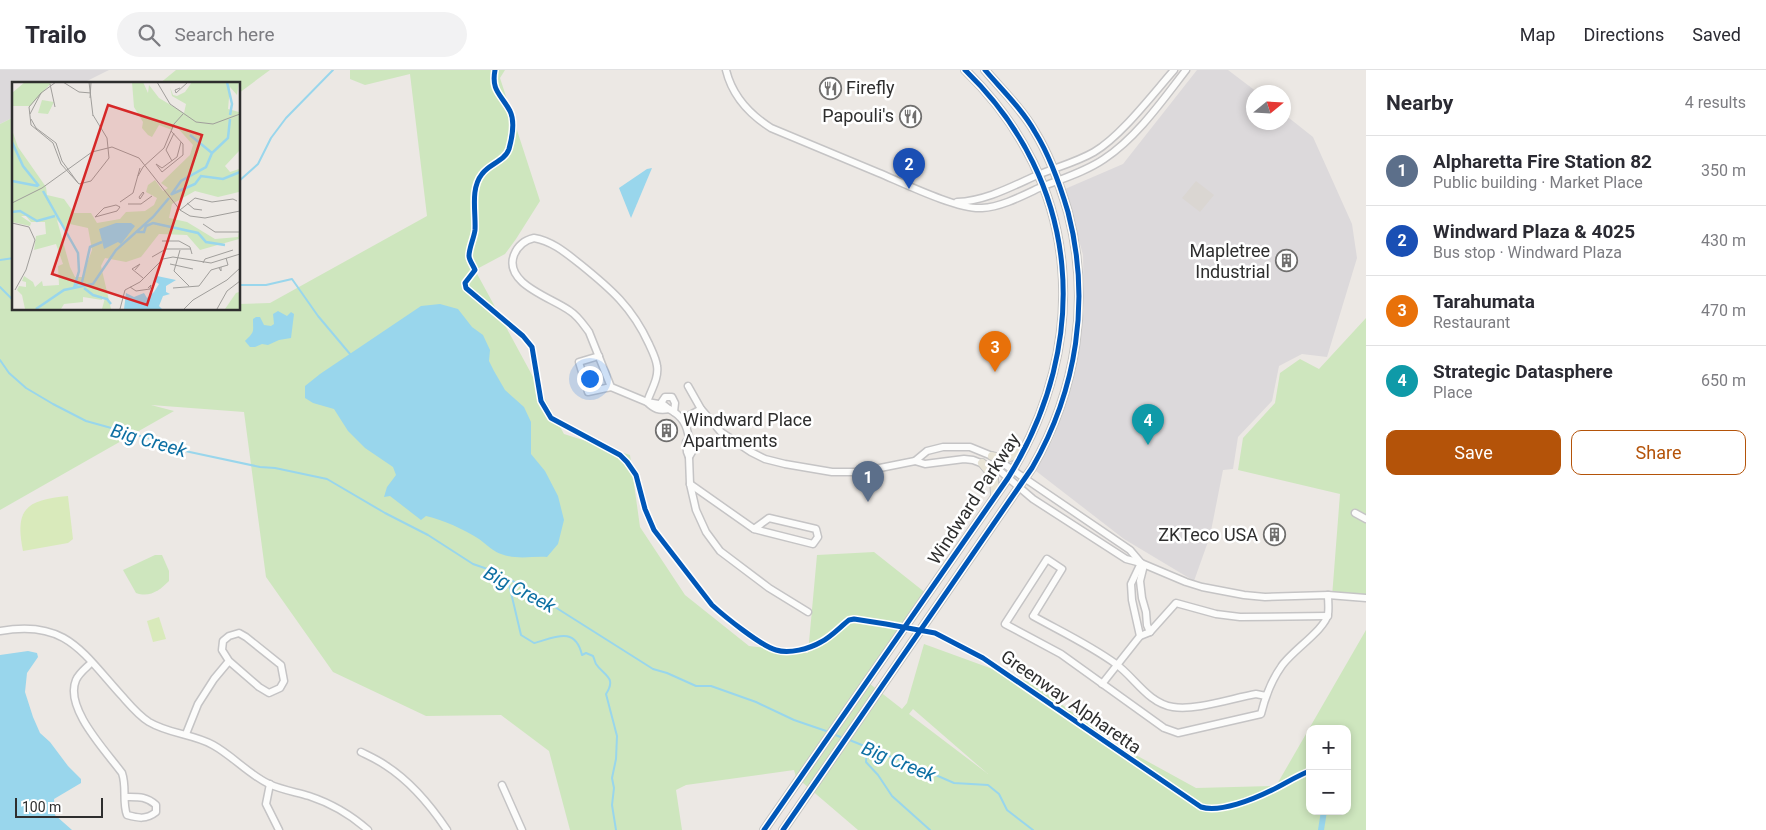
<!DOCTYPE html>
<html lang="en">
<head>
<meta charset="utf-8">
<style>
	body { margin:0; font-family:Roboto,sans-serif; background:#f2f2f3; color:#2b2b33 }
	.controls { position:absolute; right:15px; bottom:15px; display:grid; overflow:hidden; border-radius:10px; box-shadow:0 2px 8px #0003 }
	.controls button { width:45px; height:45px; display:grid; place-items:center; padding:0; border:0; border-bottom:1px solid #e1e1e2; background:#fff; color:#2b2b33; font:25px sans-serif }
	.compass { position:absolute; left:1246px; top:15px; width:45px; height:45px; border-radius:50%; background:#fff; box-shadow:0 2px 8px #0003; rotate:72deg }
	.scale { position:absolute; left:15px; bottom:12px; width:88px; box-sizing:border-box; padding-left:5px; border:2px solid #2e2e2e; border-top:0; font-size:14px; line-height:18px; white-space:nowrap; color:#2e2e2e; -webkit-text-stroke:4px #fff; paint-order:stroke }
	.you { position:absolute; left:589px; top:308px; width:18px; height:18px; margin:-12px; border:4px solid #fff; border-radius:50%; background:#1a73e8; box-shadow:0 0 0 8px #1a73e833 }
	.badge { display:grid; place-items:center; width:32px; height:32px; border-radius:50%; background:#b45309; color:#fff; font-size:16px; font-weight:700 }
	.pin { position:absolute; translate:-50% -41px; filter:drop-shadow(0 1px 2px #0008) }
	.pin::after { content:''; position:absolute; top:26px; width:18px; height:15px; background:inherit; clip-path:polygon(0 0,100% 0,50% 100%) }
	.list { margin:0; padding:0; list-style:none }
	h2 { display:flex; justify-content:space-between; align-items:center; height:65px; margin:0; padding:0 20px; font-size:21px }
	h2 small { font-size:16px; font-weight:400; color:#7c7c81 }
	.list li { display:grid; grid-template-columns:32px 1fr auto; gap:15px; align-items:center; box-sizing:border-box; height:70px; padding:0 20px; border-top:1px solid #e1e1e2 }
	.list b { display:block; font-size:19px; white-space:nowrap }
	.list p { margin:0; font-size:16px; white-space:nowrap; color:#7c7c81 }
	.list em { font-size:16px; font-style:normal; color:#7c7c81 }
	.actions { display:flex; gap:10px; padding:15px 20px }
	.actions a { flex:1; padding:11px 0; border:1px solid #b45309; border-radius:10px; text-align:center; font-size:18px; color:#b45309 }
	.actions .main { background:#b45309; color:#fff }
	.icon { flex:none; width:28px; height:28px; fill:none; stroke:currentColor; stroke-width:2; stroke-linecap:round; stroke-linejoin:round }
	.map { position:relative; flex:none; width:1366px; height:760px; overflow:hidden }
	header { display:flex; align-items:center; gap:30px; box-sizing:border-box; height:70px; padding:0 25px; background:#fff; border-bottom:1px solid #e1e1e2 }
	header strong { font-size:24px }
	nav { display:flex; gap:28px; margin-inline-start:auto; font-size:18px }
	.search { width:350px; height:45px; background:#f2f2f3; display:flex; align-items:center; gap:12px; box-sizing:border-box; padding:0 18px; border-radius:28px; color:#7c7c81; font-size:19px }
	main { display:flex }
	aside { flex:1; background:#fff }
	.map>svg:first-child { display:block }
</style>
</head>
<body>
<header>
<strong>Trailo</strong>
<div class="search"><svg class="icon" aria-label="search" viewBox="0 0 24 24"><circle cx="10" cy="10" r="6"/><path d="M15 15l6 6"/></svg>Search here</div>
<nav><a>Map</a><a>Directions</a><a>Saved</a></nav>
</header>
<main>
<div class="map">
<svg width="1366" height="760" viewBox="0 0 1366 760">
	<rect width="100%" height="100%" fill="#ece8e4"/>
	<g fill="#dcd9db">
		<polygon points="0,0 109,0 81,14 14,14 14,47 0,54"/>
		<polygon points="1197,0 1228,0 1257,22 1254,22 1254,52 1284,52 1284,44 1313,67 1352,154 1357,188 1327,287 1302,284 1279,296 1272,331 1238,367 1233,399 1223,400 1210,466 1194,511 1124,469 1036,401 1053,369 1071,316 1084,240 1083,185 1065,119 1123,94"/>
	</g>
	<g fill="#cee6be" fill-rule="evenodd">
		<polygon points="176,0 270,0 239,23 239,14 159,14"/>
		<path d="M350 0H505L500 8 540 131 516 169 505 184 475 200 564 364 630 385 640 457 685 525 749 576 808 583 817 485 874 482 927 524 865 610 902 639 907 633 924 574 1034 614 1114 673 1196 718 1276 716 1366 560V760H858L796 707 794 700 686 715 676 720 682 760H570L549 681 501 645 426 646 333 602 266 507 244 342 151 335 174 341 0 440V54L14 47V239H239V234L270 233 427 146 410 4 365 15 350 9ZM913 639 988 704 909 644ZM1310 659H1347V741H1310Z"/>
		<polygon points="1366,248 1366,531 1332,527 1340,424 1238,400 1243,368 1275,333 1280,303 1300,289 1319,299"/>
		<path d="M155 485H162L169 501V511C160 520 150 528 136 523L123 500Z"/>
	</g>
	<g fill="#d9eabb">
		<path d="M68 426 73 469 68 473 23 481C14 437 28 430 68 426Z"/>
		<polygon points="159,547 166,569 153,572 147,551"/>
	</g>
	<polygon fill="#dad6d2" points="1196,111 1214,125 1200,142 1182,128"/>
	<g fill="#99d6ec">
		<polygon points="652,98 631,148 619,118 647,99"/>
		<path d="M440 234 458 239 472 257 483 265 490 280 489 291 494 301 505 320 524 337 531 352V384L545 401 558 426 564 450 558 474 547 487C532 486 517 490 501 484 494 482 486 474 479 469 463 459 444 450 426 446L421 450 390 426 384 427 387 417 396 405 393 397 365 378 348 361 334 339 313 333 305 328V316L320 304 421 236Z"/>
		<path d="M278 241 287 246 291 242 294 244 291 268 279 270 268 275 262 274 255 277H250L245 271C255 261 253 263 253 249L256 247H260L264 255 271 256 274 254 273 244Z"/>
		<polygon points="28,581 37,583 38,587 27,603 25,622 33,647 40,663 50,672 68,696 81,709 81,713 54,729 55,745 72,760 0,760 0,585"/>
	</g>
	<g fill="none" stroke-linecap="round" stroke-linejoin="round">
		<g stroke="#99d6ec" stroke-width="2">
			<polyline points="239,111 258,94 271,68 286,48 333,0"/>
			<polyline points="0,190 14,188"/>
			<polyline points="239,215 266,215 292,209 318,246 350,284"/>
			<polyline points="0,217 14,231"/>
			<polyline points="0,290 9,303 26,318 53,334 86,351 169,374 185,381 260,397 275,398 327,409 385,443 428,465 473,494 499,503 528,520 653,599 667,603 696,616 711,616 756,632 794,650 829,662"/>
			<path d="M508 510 521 565 534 573C554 568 575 555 582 585L586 583 593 586C594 588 595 592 596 594 604 606 617 607 606 624L617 666 616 689 612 708 614 718 612 735 616 760"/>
			<polyline points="833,664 843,668"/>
			<polyline points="847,669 894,688 906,692 954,713 988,715 999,724 1007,740 1033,760"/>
			<polyline points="867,677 866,692 878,705 892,726 930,760"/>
		</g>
		<polyline stroke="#99d6ec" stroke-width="6" points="1321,760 1324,741"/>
		<defs>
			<g id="minor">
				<path d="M726 0C732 25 749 44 771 58 807 73 843 88 879 103 903 113 958 140 982 138 1001 137 1022 126 1039 118 1061 109 1085 102 1104 89 1137 67 1162 31 1186 0"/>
				<path d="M957 132C984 131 1009 118 1033 107 1053 98 1075 93 1094 82 1121 66 1152 25 1174 0"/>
				<path d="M534 168C552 171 566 183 580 194 611 219 632 237 649 274 652 281 656 288 657 296 659 308 651 320 647 332L611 317 589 262C583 254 578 246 570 241 553 228 503 214 514 185 518 175 525 170 534 168Z"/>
				<polyline points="599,286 579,292 588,322 611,317"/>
				<polyline points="688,316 701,339 721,362 751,382 765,389 785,394 832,402 860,402 915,391 927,381 943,377 970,377 992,386 1105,463 1130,480 1141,493"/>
				<path d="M647 332 664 335 669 339C659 341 654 339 647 332Z"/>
				<polyline points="659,336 665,327 672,327 675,333 674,342"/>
				<path d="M669 339C682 346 687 354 689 369"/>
				<polyline points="683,349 701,339"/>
				<polygon points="689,369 692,371 692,382 689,387 687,382 686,372"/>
				<polyline points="689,387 690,414 696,440 706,462 720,481 769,518 808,542"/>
				<polyline points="915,391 925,394 964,389 973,390 999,400 1033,429 1126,489 1141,493 1186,512 1202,517 1244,525 1265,527 1328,525 1366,528"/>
				<polyline points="690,414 754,459"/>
				<polyline points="1355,443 1366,449"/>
				<polygon points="769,448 816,459 818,467 813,474 754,459"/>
				<polyline points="1144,495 1140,511 1142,528 1146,542 1147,555 1150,562"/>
				<path d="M0 561C66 549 82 582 122 626 130 635 138 645 149 652 169 664 193 664 213 675 233 686 248 704 269 714 282 720 296 722 309 726 330 733 351 745 368 760"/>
				<polyline points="1140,566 1132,530 1131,514 1141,493"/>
				<path d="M91 593C86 598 79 603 76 610 64 638 106 681 122 703 127 717 122 732 127 745 138 748 146 750 156 742V735C146 726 138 727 125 727"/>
				<polyline points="1102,614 1140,566 1150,562 1176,533 1216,544 1240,547 1328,546"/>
				<path d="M1266 626 1256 624C1233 628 1195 641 1173 637 1148 633 1135 608 1116 594 1090 575 1060 561 1033 546L1062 499 1047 489 1005 554 1061 584 1164 658 1178 663 1261 644C1265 628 1271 611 1281 597 1290 582 1325 560 1328 544 1329 538 1328 531 1328 525"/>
				<polyline points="186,664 198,634 214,609 229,591 222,580 223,571 229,566 239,563 246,567 281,595 284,611 280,618 269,623 259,617 229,591"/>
				<path d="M361 682C369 686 378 690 385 695 410 711 431 736 447 760"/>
				<polyline points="270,714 266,734 279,760"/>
				<polyline points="502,715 522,760"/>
			</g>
			<g id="major">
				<path d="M992 386C1009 391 1011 387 1025 378"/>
				<polyline points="982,393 994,408 995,424"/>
				<path d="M764 760 1008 408C1092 272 1082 113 965 0"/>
				<path d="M783 760 1032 398C1077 320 1091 230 1068 142 1060 115 1050 86 1035 62 1022 39 1002 20 985 0"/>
			</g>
		</defs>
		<use href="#minor" stroke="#c5c4c5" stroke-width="9"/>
		<use href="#major" stroke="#c6c5c4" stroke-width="10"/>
		<use href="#minor" stroke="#fcfcfb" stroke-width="6"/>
		<use href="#major" stroke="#e8e4d6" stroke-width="8"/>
		<defs>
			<g id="cycleway">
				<path d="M495 0C491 21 501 24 510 41 515 51 512 68 509 79 505 91 489 94 482 104 470 119 476 142 475 160 474 168 469 178 469 186 469 190 473 195 475 200L465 213 466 218 523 266 532 277 541 331 551 348 620 385 627 392 636 405 645 439 654 460 712 535C724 546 761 576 776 580 789 584 809 579 821 572 831 567 840 557 849 550L854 549 886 554 935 563 983 588 1201 737C1220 743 1254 729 1272 720 1285 714 1296 706 1310 701"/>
				<path d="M764 760 1008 408C1092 272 1082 113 965 0"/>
				<path d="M783 760 1032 398C1077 320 1091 230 1068 142 1060 115 1050 86 1035 62 1022 39 1002 20 985 0"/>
			</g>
		</defs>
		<use href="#cycleway" stroke="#fff" stroke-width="8"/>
		<use href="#cycleway" stroke="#0057b8" stroke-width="5"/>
	</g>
	<defs>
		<symbol id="restaurant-ring" viewBox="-11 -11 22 22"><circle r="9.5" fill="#fff" stroke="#706f6e" stroke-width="1.5"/><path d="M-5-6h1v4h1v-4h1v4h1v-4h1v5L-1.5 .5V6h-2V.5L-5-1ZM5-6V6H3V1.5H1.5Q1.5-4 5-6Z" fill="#706f6e"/></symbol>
		<symbol id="building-ring" viewBox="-11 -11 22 22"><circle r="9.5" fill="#fff" stroke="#706f6e" stroke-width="1.5"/><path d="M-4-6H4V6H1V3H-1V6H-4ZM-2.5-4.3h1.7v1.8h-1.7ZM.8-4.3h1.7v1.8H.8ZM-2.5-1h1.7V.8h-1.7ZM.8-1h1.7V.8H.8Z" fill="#706f6e"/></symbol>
	</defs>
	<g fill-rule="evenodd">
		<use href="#restaurant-ring" x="818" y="6" width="25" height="25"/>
		<use href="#restaurant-ring" x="898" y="34" width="25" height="25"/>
		<use href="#building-ring" x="1274" y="178" width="25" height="25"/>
		<use href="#building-ring" x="654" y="348" width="25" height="25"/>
		<use href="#building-ring" x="1262" y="452" width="25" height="25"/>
	</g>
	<g text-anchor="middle" stroke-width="5" stroke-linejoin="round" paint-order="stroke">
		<g font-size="18" fill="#2e2e2e" stroke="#fff" text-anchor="end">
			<text x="846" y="24" text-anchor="start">Firefly</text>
			<text x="894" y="52">Papouli's</text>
			<text x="1270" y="187">Mapletree<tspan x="1270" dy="21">Industrial</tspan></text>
			<text x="683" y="356" text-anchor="start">Windward Place<tspan x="683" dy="21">Apartments</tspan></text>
			<text x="1258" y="471">ZKTeco USA</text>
		</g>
		<g font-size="18" fill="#2e2e2e" stroke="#fff">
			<text transform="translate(974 429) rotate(-57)" y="6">Windward Parkway</text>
			<text transform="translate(1071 632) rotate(35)" y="6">Greenway Alpharetta</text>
		</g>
		<g font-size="19" font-style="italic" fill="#0d6fa3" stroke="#fff">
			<text transform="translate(149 370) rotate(16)" y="7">Big Creek</text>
			<text transform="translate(520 519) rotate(28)" y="7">Big Creek</text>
			<text transform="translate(899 691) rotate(22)" y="7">Big Creek</text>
		</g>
	</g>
	<g transform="translate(12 12)">
		<rect width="228" height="228" fill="#ece8e4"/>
		<path d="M13 0H40L18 24H0V11ZM120 0H131L136 11 137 3 147 16 172 31 174 22 160 14 158 5 151 8 158 5 161 13 165 14 173 10 180 0H227L225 13 218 5 216 27 227 30V69L213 84 218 90 227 87V110L206 115 183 109 160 122 157 136 175 140 203 157 226 155 227 149V157L188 168 175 153 147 152 129 175 114 180 93 176 89 184 99 227H90L93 216 90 214V218L71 215V220L52 222 49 227H13L10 213 5 208 7 204 14 205V200L10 199 12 194 21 200 23 205 30 199 31 204 47 203 46 184 51 182 44 162 22 168 24 154 34 152 33 140H19L14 134H9L19 141 18 144 0 140V48L6 65 34 105 35 113 52 117 62 131H79L85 141 108 137 114 130 133 129 142 123 145 116 134 110 136 103 143 98 151 109 156 106 149 101 178 73 181 63 163 43 160 48 147 43 140 55 136 53 130 46 131 40 122 25ZM45 138 56 149 58 142 76 146 80 168 70 195H63L58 185ZM30 18 42 20 36 32 26 31ZM227 210V227H213L224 211Z" fill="#cee6be" fill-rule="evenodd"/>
		<path d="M104 141H119L123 144 109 162 106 160 92 167 87 147ZM145 194 164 198 154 204V210L158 212 151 214 147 224 150 227H112L114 211 122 215 132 211 135 216 142 210 147 202 142 199Z" fill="#99d6ec"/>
		<path fill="none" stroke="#99d6ec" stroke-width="2.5" d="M215 0 220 22 218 33M178 53 200 71M0 60 11 84 27 104M0 99 26 104M31 109 66 171 67 189 62 206M160 112 183 102 189 94 211 97 228 90M159 113 169 99 194 85 200 71 216 56 218 37M0 130 8 129 25 139 43 134M125 150H132L134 144 141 141 186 151 194 160 213 163M64 203 70 200 78 165 90 160M72 206 81 213 95 217 99 222M24 227 52 208 81 202 104 168 141 135 157 116"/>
		<path fill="none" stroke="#a09e9b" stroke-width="1" d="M51 0 67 10 79 11M77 0 81 34M145 0 158 22 184 40 201 42 228 32M38 2 43 25M168 6 163 8 164 11 176 0M29 11 17 25 19 43 41 61 49 82 67 102 79 99 97 76 95 56 81 33M78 16 79 0M18 32 29 11 44 0M19 37 24 46 44 61 50 79 66 101M159 49 171 62V73L150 90 144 82 150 86 165 75 169 60M160 79 154 68 162 51M126 94 131 85 152 66 162 42 171 32M131 110 132 111 128 117 127 115ZM108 120 121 111 128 86M0 121 30 106 80 70 100 65 127 76 168 128 178 134 193 136 228 129M175 121 182 127 190 128M116 122H129L140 114M104 123 108 125 105 129 83 135 92 126ZM168 128 183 116 200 120 221 117 225 119M0 141 17 145 23 158 14 188 3 208M191 142 203 150H228M150 159H167L178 165 180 172M168 168 162 189 177 204M140 175 154 167H179M191 181 193 177 221 168M158 182 181 187M207 186 209 189V185L216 183 214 176M123 188 128 182 120 187 131 196M118 205 124 209 138 207 139 203 136 206M161 206 187 204 199 188 209 185M108 227 113 208 128 200 151 177 161 175 199 181 228 172M172 227 181 218 215 198 228 186M205 227 215 209 228 199"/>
		<path fill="#d62828" fill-opacity="0.15" stroke="#d62828" stroke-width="2.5" d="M96 23 190 53 135 223 40 192Z"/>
		<rect width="228" height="228" fill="none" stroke="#2e2e2e" stroke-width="2.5"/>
	</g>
</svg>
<div class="controls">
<button>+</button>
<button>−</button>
</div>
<svg class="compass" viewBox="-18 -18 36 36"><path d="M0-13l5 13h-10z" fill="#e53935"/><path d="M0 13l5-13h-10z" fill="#7c7c81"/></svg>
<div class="scale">100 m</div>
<div class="you"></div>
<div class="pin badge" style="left:868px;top:432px;background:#5c6f8a">1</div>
<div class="pin badge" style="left:909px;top:119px;background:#1a4fb4">2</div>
<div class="pin badge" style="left:995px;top:302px;background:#e8710a">3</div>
<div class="pin badge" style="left:1148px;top:375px;background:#0f9aa8">4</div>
</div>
<aside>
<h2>Nearby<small>4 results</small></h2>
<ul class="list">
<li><span class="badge" style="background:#5c6f8a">1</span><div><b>Alpharetta Fire Station 82</b><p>Public building · Market Place</p></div><em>350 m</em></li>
<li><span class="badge" style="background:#1a4fb4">2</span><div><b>Windward Plaza &amp; 4025</b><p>Bus stop · Windward Plaza</p></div><em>430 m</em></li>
<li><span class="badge" style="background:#e8710a">3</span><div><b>Tarahumata</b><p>Restaurant</p></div><em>470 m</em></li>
<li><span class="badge" style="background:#0f9aa8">4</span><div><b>Strategic Datasphere</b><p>Place</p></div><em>650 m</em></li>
</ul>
<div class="actions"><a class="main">Save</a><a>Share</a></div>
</aside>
</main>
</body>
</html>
